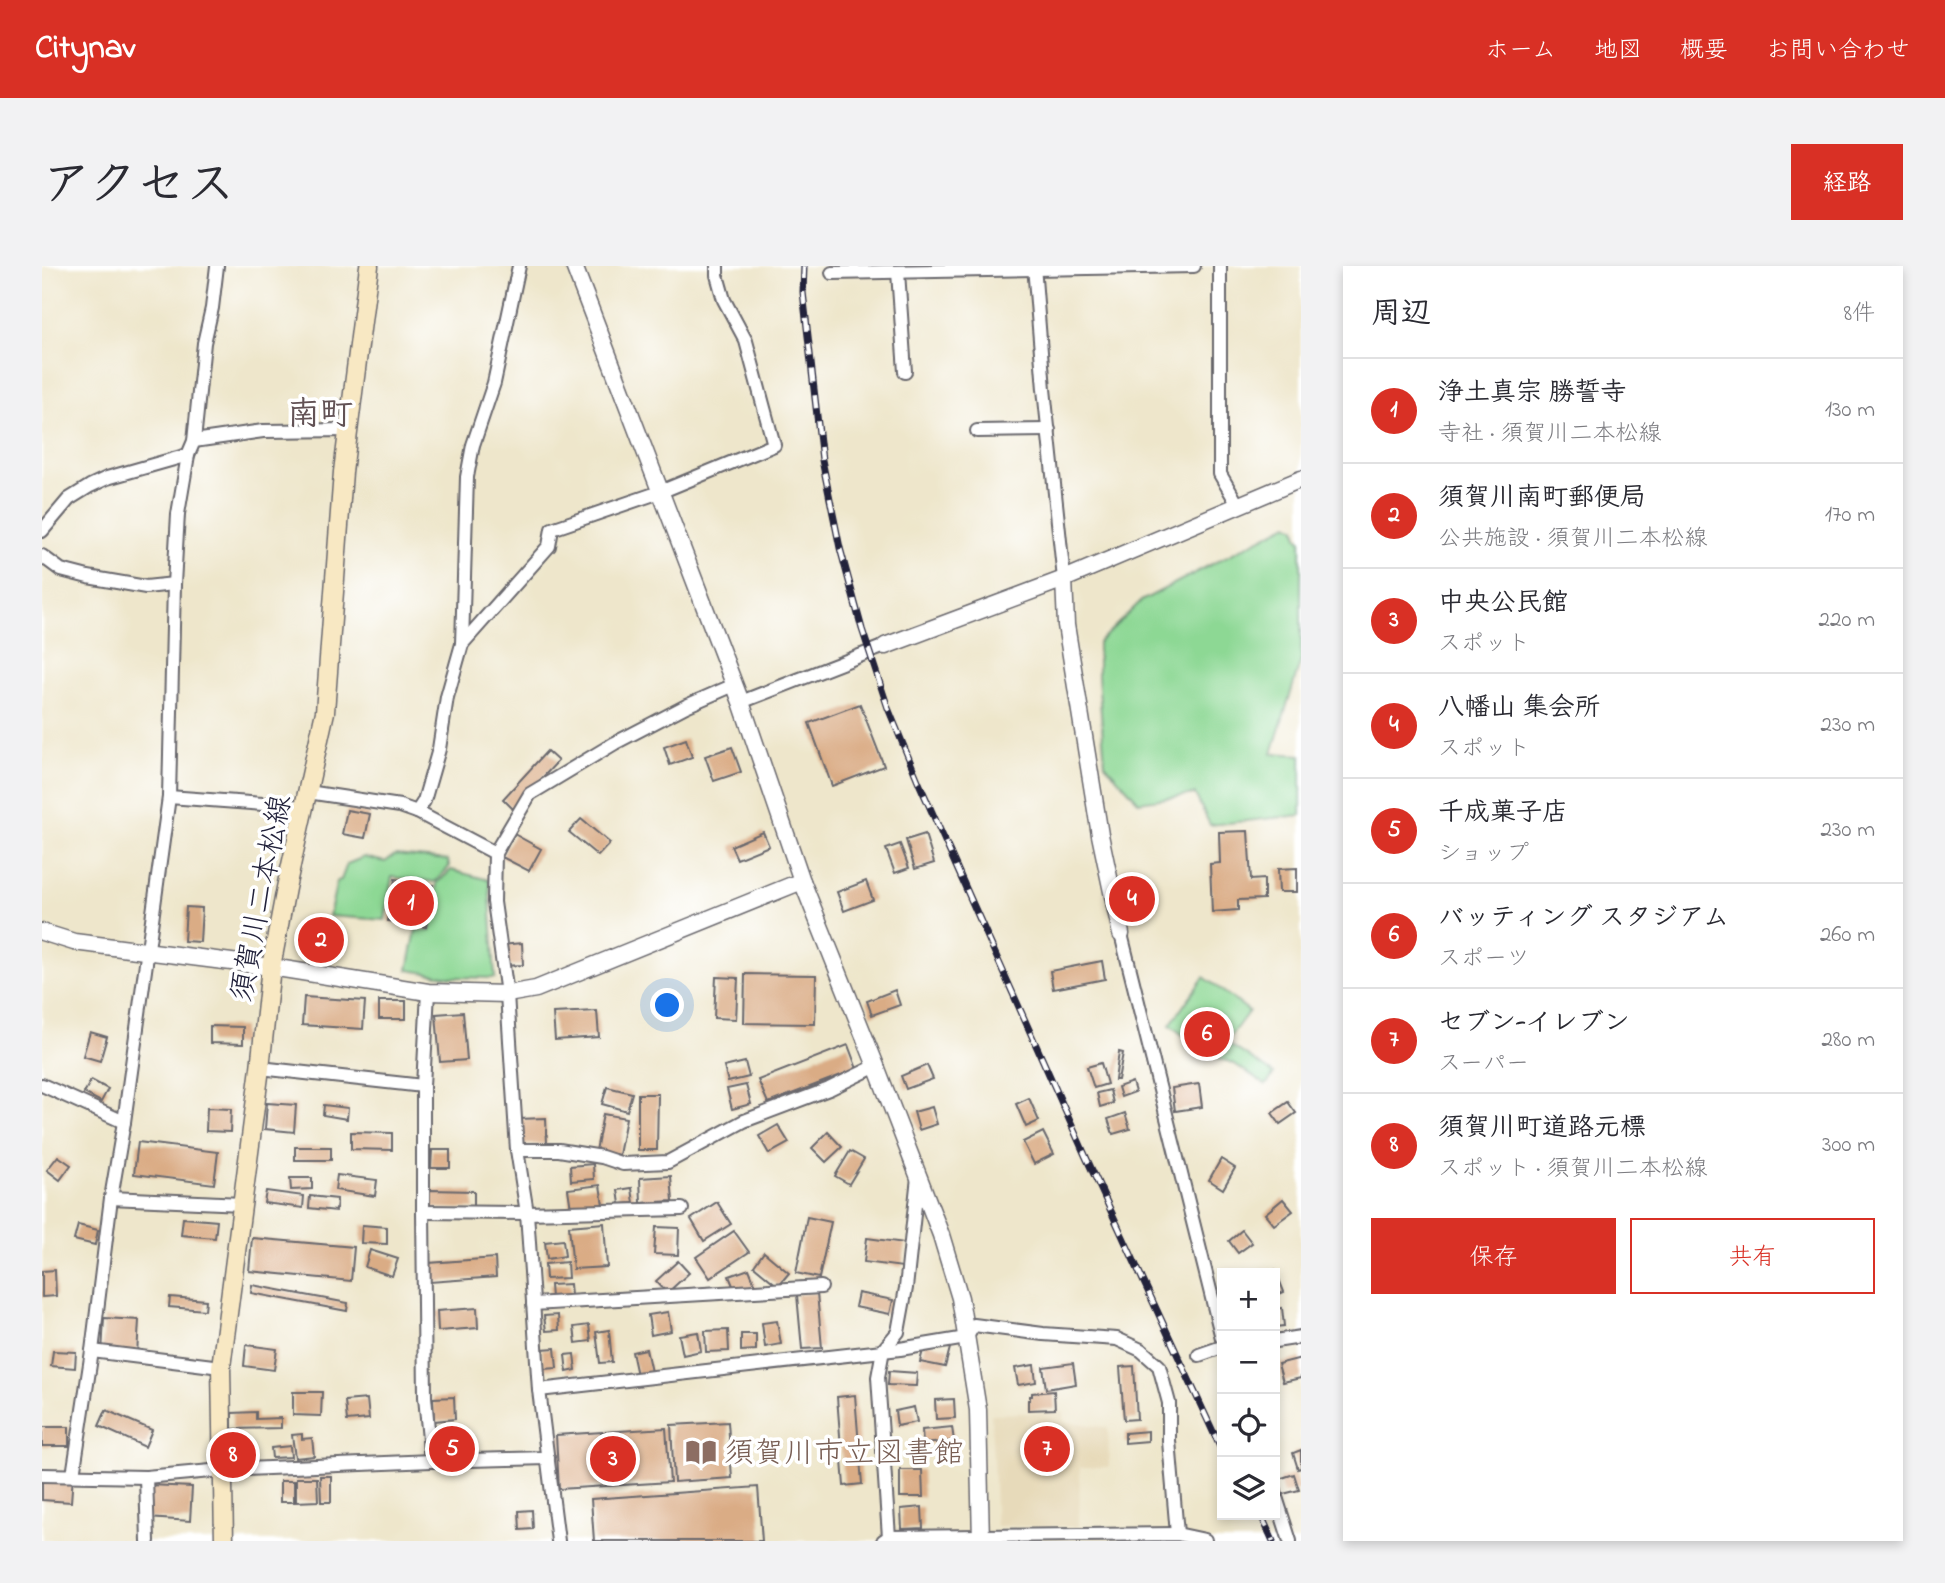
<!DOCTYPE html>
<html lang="ja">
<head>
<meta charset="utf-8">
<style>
	body { margin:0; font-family:"Indie Flower","Klee One",sans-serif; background:#f2f2f3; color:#2b2b33 }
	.controls { position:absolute; right:21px; bottom:21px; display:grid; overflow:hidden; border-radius:0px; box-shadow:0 4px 10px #0003 }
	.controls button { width:63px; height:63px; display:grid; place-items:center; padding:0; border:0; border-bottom:2px solid #e1e1e2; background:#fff; color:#2b2b33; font:35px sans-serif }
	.you { position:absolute; left:626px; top:740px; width:24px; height:24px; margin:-18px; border:5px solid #fff; border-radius:50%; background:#1a73e8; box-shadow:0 0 0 10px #1a73e833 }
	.badge { display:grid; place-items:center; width:46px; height:46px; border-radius:50%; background:#d93025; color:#fff; font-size:23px; font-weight:700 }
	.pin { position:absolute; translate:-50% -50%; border:4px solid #fff; box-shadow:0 2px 7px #0006 }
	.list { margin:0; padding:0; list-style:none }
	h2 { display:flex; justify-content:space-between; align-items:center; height:91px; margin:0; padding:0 28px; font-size:30px }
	h2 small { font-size:23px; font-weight:400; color:#7c7c81 }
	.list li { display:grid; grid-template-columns:46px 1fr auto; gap:21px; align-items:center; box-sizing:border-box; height:105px; padding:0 28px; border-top:2px solid #e1e1e2 }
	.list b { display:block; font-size:26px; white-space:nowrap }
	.list p { margin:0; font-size:23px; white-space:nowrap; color:#7c7c81 }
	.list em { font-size:23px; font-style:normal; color:#7c7c81 }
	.actions { display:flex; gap:14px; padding:21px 28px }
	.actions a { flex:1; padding:16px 0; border:2px solid #d93025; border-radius:0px; text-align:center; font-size:24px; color:#d93025 }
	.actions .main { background:#d93025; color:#fff }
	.icon { flex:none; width:38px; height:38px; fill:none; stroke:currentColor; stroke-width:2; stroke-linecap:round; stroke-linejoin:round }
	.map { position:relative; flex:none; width:1259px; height:1275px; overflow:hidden; border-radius:0px }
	header { display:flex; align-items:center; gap:42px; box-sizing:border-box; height:98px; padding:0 35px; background:#d93025; color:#fff }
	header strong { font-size:33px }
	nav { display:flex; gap:38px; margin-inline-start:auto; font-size:24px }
	.intro { display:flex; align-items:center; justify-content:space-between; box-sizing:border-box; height:168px; padding:0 42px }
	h1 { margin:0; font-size:49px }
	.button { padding:18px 32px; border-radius:0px; background:#d93025; color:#fff; font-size:24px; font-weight:700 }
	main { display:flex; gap:42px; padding:0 42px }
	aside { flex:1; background:#fff; border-radius:0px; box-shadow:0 4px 10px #0003 }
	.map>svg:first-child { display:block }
</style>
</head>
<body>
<header>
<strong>Citynav</strong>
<nav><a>ホーム</a><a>地図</a><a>概要</a><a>お問い合わせ</a></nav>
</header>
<div class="intro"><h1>アクセス</h1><a class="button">経路</a></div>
<main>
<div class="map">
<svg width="1259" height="1275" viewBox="0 0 1259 1275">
	<rect width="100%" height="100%" fill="#fff"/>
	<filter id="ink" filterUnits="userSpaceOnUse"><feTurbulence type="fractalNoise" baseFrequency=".0143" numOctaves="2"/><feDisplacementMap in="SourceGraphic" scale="14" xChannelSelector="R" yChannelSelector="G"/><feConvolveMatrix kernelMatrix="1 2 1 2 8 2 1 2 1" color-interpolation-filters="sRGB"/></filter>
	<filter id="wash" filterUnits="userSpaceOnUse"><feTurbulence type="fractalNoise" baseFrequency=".00686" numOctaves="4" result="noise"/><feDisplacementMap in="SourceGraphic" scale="28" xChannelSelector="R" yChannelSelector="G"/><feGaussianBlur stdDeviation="1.57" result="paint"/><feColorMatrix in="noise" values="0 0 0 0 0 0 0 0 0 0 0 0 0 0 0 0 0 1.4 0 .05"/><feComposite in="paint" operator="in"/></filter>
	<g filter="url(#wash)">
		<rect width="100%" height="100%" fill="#eee6cb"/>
		<polygon fill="#e7daba" points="1022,1146 1022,1155 1066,1162 1067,1201 1038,1201 1037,1261 954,1260 949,1148"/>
		<g fill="#8dd894" stroke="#587d68" stroke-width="2">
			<polygon points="1246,258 1254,262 1256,271 1259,274 1259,394 1230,487 1259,489 1259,549 1168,559 1153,528 1097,536 1063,498 1056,410 1056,377 1099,335"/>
			<polygon points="353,589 406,594 407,601 393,616 350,611 343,654 287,650 295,615 299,614 305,598 322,591 343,596"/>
			<polygon points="409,604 447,614 453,712 410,711 366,704 374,664 388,665 395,617"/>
			<polygon points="1162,711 1207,745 1184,776 1232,808 1224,819 1191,797 1174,791 1156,781 1128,759"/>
		</g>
		<g id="blocks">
			<g fill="#daac85">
				<polygon points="818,438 842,500 790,520 767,457"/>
				<polygon points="644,473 650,491 628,499 622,481"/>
				<polygon points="690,481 699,506 672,515 663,490"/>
				<polygon points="505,485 516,495 471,543 461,533"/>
				<polygon points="305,544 328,548 323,572 300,568"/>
				<polygon points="539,553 568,577 556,590 527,566"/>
				<polygon points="1206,565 1209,614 1222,613 1222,633 1196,634 1196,644 1170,646 1168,598 1178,597 1177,566"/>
				<polygon points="721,566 727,580 695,593 689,580"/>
				<polygon points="472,568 499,583 487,605 460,591"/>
				<polygon points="883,568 892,597 873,603 864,574"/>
				<polygon points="858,578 867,602 853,607 844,583"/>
				<polygon points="1255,602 1255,626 1237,626 1236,603"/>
				<polygon points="353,613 391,619 384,661 346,655"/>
				<polygon points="1100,613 1106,647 1080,652 1074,618"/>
				<polygon points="824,615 831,634 802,645 795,626"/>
				<polygon points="144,641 160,642 158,676 142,675"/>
				<polygon points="267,666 292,670 290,682 265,678"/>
				<polygon points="480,677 481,699 460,700 459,679"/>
				<polygon points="1060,695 1063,713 1011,723 1008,705"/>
				<polygon points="703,708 774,709 773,758 702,757"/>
				<polygon points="674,711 696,712 694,753 672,752"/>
				<polygon points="853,724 858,739 830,749 825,735"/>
				<polygon points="262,731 323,735 321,763 260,759"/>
				<rect x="337" y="735" width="27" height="18"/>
				<polygon points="555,745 557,771 513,774 511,747"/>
				<polygon points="421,746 425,794 398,796 394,748"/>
				<polygon points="168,760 201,761 201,778 168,777"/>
				<polygon points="48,766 65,771 58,795 41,790"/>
				<polygon points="806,779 815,803 726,837 716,814"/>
				<polygon points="1077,786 1081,787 1076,814 1073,814"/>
				<polygon points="703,796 707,811 686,816 682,801"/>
				<polygon points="1059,797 1065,818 1052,822 1045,801"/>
				<polygon points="885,799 891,813 864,823 859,810"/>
				<polygon points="49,814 66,823 59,836 42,827"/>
				<polygon points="1090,816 1093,826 1079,831 1076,821"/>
				<polygon points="1157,818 1160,841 1133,845 1130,822"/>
				<polygon points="704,819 709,838 690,843 685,823"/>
				<polygon points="565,821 590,827 585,845 560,838"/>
				<polygon points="1068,824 1071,837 1058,841 1055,827"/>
				<polygon points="596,828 616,828 615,884 596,884"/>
				<polygon points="987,832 997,855 984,861 974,838"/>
				<polygon points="1246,836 1254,847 1238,858 1230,847"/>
				<polygon points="225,837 254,839 252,866 223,863"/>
				<polygon points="282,839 306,842 305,853 281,849"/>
				<polygon points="890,841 895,858 877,864 872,846"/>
				<polygon points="165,842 189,843 188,866 164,865"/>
				<polygon points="1083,847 1088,863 1071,868 1066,853"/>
				<polygon points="561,848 584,852 577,889 554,885"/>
				<polygon points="504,852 505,878 477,879 476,853"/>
				<polygon points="736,859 747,877 727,888 717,870"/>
				<polygon points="309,866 350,867 350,884 309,883"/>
				<polygon points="786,866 800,881 784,896 770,882"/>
				<polygon points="1001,866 1012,888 992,898 981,876"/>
				<polygon points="96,876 176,886 172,918 92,908"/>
				<rect x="253" y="881" width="36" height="13"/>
				<polygon points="390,884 408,884 408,902 389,902"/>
				<polygon points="808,885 822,893 807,918 793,910"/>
				<polygon points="16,890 29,899 18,914 5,904"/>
				<polygon points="1179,893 1193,902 1181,923 1167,914"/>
				<polygon points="551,898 552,913 529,915 528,900"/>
				<polygon points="295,909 335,914 333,930 293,924"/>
				<polygon points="629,910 631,935 599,937 598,912"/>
				<polygon points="248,912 270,912 270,923 249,924"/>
				<polygon points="558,919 561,939 529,943 526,923"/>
				<polygon points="590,922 592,937 578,938 576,924"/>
				<polygon points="388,924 432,925 432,943 387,942"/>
				<polygon points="224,925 262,930 261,942 222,937"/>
				<polygon points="268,930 295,933 294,945 267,942"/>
				<polygon points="1241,933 1251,945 1232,959 1223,948"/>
				<polygon points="675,936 689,958 662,975 649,953"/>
				<polygon points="765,951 789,956 777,1012 754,1007"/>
				<polygon points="141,952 175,955 173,972 139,969"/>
				<polygon points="562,957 565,1001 531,1003 527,960"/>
				<polygon points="36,959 56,964 53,979 32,974"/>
				<polygon points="320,959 345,961 345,978 319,977"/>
				<polygon points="614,961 637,962 636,989 612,988"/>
				<polygon points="1200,964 1210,977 1196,987 1187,975"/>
				<polygon points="692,965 707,986 668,1012 654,991"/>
				<polygon points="210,972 312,981 309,1015 207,1005"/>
				<polygon points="825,972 863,977 860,1001 822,996"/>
				<polygon points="521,974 523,990 505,993 503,976"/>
				<polygon points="328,984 356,993 350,1010 323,1001"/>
				<polygon points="722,986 747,1007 736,1020 712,1000"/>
				<polygon points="453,992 454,1011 388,1016 387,997"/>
				<polygon points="636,995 647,1007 625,1027 614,1015"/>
				<polygon points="525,996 526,1012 504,1013 503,998"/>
				<polygon points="707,1003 714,1020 694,1027 687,1010"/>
				<polygon points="1233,1003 1242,1026 1233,1030"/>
				<polygon points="13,1004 14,1030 0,1031 0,1005"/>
				<polygon points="528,1018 529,1030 509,1032 508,1019"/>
				<polygon points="210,1019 306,1037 305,1045 209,1027"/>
				<polygon points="775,1027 780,1082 760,1083 755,1029"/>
				<polygon points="816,1027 851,1034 848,1048 813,1041"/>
				<polygon points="128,1031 164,1034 163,1044 127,1041"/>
				<polygon points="435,1042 436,1062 396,1065 395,1045"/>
				<polygon points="1240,1042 1242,1060 1233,1061 1233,1043"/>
				<polygon points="626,1046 629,1065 609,1069 606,1049"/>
				<polygon points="516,1049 517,1064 504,1065 502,1050"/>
				<polygon points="62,1052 97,1054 95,1089 60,1087"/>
				<polygon points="735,1055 739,1078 723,1081 720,1057"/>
				<polygon points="547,1059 549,1075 534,1077 532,1061"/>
				<polygon points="567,1064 570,1096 558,1097 554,1066"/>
				<polygon points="686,1064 687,1085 664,1086 663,1065"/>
				<polygon points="656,1066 659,1085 641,1089 637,1069"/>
				<polygon points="699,1068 714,1068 714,1084 699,1085"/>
				<polygon points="883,1076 908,1082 903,1101 878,1096"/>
				<polygon points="204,1079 235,1083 232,1104 202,1100"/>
				<polygon points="513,1082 515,1102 502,1103 500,1083"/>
				<polygon points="604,1083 609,1106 595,1109 590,1086"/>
				<polygon points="11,1085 34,1086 33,1102 9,1100"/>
				<polygon points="532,1088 534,1104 525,1106 523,1089"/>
				<polygon points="1259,1092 1259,1112 1241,1116 1236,1098"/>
				<polygon points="1031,1097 1034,1118 1004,1123 1001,1101"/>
				<polygon points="992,1099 994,1116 976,1119 973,1102"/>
				<polygon points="1092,1100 1095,1153 1082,1154 1078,1101"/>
				<polygon points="847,1105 875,1107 874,1120 846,1119"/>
				<polygon points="1012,1125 1013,1143 986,1144 986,1134 988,1134 988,1130 990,1130 990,1127"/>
				<polygon points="251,1126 280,1126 279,1150 251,1149"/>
				<polygon points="813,1129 820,1218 802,1220 795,1131"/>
				<polygon points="412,1131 413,1153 392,1155 391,1132"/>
				<polygon points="325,1133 327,1153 305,1155 303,1135"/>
				<polygon points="912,1133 913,1152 894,1153 893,1134"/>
				<polygon points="872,1141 875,1156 855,1160 853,1145"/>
				<polygon points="64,1144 110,1164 103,1181 57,1160"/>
				<polygon points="214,1146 214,1153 239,1152 239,1162 190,1163 190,1147"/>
				<polygon points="686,1156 690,1212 632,1216 629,1159"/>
				<polygon points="1015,1159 1017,1199 1000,1200 1001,1204 994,1204 993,1167 995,1167 994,1160"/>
				<rect x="0" y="1161" width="27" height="19"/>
				<polygon points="910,1161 912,1175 881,1178 880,1164"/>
				<polygon points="624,1162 628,1216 517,1223 514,1169"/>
				<polygon points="1106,1165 1106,1175 1083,1177 1083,1167"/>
				<polygon points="260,1168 260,1173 270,1172 272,1190 253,1192 250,1169"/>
				<polygon points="425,1177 426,1187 394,1188 394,1179"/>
				<polygon points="248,1180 249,1191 230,1192 229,1182"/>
				<polygon points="1259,1184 1259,1202 1256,1203 1251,1187"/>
				<polygon points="858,1204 880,1204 881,1231 858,1231"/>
				<polygon points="0,1207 31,1209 29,1236 0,1234"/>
				<polygon points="1252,1208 1257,1224 1241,1228 1237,1213"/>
				<polygon points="278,1210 289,1210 289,1236 279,1236"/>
				<polygon points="254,1212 275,1212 276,1235 254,1236"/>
				<rect x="238" y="1215" width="14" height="21"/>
				<polygon points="108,1219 150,1221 148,1255 106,1252"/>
				<polygon points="716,1221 720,1275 552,1275 549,1233"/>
				<polygon points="880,1241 881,1262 860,1263 859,1243"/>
				<polygon points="490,1244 491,1263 478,1264 477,1245"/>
			</g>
		</g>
	</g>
	<g filter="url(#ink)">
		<use href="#blocks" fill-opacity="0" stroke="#69676d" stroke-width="2"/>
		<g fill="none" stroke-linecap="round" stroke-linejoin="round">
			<defs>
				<g id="minor">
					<polyline points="992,0 1002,123 1022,313"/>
					<polyline points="1178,0 1178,208 1196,239"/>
					<polyline points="856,6 863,106"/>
					<polyline points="790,7 1152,0"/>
					<polyline points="935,165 1007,164"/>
					<polyline points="152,175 221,165 307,164"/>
					<polyline points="0,265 27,233 48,220 65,212 146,189"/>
					<polyline points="0,290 19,304 46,311 104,321 132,318"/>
					<polyline points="420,378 507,280 510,263 618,226 732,179 704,75 682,34 675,9 675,0"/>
					<polyline points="699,436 843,380"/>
					<polyline points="266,526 358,540 375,546 453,587"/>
					<polyline points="127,531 262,541"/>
					<polyline points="375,546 382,535 397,483 405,431 420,378 425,211 431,179 452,117 477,0"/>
					<polyline points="1079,668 1180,1072"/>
					<polyline points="386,726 381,820 381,946 383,1131 389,1195"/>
					<polyline points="218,802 381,820"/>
					<polyline points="0,819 82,856"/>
					<polyline points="475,884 517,884 560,891 581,898 626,896 702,855 787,823 834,800"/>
					<polyline points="69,932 200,938"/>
					<polyline points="381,946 485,947 640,943"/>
					<polyline points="491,1038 779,1021"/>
					<polyline points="1233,1075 1259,1071"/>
					<polyline points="50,1085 179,1101"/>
					<polyline points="1157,1089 1180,1081"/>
					<polyline points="497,1124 858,1083 924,1072 932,1059 1001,1068 1075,1073 1099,1084 1117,1100 1127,1137 1127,1175 1135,1268"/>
					<polyline points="0,1209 104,1211 180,1204 389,1195 506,1192"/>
					<polyline points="31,1209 50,1085 69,932 82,856 127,531 132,318 136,248 146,189 152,175 162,77 170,42 175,0"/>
					<polyline points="104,1211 106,1275"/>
					<polyline points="1233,1228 1248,1275"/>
					<polyline points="847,1271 836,1111 841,1084 856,1066 864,1022 876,911"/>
					<polyline points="516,1275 497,1124 485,947 475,884 465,728 452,636 453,587 488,528 573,477 644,440 692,419"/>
					<polyline points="841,1275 847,1271 1135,1268 1163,1274 1163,1275"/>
				</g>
				<g id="tertiary">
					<polyline points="532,0 699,436 760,615 834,800 899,969 918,1032 936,1144 939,1275"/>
					<polyline points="1022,313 1024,359 1058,569 1079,668"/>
					<polyline points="843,380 1022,313 1259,213"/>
					<polyline points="0,666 32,676 229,701 386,726 465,728 494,723 760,615"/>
				</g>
				<polyline id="secondary" points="182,1275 179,1101 218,802 229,701 244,622 283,446 301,206 327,0"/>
			</defs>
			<use href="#minor" stroke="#69676d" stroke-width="16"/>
			<use href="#tertiary" stroke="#69676d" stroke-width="19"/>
			<use href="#secondary" stroke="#69676d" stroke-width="21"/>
			<use href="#minor" stroke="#fff" stroke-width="12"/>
			<use href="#tertiary" stroke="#fff" stroke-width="16"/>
			<use href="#secondary" stroke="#f8e8c3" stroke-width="18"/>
			<defs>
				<g id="rail">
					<polyline points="762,0 761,26 780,194 798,282 820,363 846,442 877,517 1043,889 1180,1185"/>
					<polyline points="1219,1249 1231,1275"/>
				</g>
			</defs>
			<use href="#rail" stroke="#22223b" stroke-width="7"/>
			<use href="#rail" stroke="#fff" stroke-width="4.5" stroke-dasharray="13" stroke-linecap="butt"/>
		</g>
	</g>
	<defs>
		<symbol id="library-bare" viewBox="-9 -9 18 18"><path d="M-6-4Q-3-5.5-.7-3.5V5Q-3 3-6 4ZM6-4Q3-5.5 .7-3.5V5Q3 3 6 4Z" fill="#8d6e63" stroke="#fff" stroke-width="2.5" paint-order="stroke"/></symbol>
	</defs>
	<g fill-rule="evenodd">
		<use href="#library-bare" x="637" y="1164" width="44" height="44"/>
	</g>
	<g text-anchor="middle" stroke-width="7" stroke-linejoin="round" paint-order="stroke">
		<g font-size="30" fill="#22223b" stroke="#fff">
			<text transform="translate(218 632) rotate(-79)" y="10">須賀川二本松線</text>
		</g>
		<g font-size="30" fill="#785e54" stroke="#fff" text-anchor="start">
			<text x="682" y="1196">須賀川市立図書館</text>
		</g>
		<g font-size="33" font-weight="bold" fill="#625255" stroke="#fff">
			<text x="278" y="158">南町</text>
		</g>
	</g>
</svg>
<div class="controls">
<button>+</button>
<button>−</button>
<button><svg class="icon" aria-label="locate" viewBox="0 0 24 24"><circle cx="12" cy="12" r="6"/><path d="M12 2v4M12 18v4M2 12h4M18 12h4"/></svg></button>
<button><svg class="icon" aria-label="layers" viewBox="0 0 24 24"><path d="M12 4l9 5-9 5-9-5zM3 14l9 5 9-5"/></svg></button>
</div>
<div class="you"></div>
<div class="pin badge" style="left:369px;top:637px">1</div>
<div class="pin badge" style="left:279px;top:674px">2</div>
<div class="pin badge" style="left:571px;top:1193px">3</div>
<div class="pin badge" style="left:1090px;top:633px">4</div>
<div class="pin badge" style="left:410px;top:1183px">5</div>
<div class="pin badge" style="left:1165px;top:768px">6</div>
<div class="pin badge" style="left:1005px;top:1183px">7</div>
<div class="pin badge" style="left:191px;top:1189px">8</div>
</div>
<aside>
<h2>周辺<small>8件</small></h2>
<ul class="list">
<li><span class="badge">1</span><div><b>浄土真宗 勝誓寺</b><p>寺社 · 須賀川二本松線</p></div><em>130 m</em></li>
<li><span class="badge">2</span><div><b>須賀川南町郵便局</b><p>公共施設 · 須賀川二本松線</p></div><em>170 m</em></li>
<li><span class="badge">3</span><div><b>中央公民館</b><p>スポット</p></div><em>220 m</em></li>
<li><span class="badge">4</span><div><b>八幡山 集会所</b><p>スポット</p></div><em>230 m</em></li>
<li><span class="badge">5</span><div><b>千成菓子店</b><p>ショップ</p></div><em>230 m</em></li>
<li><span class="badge">6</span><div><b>バッティング スタジアム</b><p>スポーツ</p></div><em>260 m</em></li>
<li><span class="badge">7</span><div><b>セブン-イレブン</b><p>スーパー</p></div><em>280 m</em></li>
<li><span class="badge">8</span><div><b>須賀川町道路元標</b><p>スポット · 須賀川二本松線</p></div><em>300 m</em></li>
</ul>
<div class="actions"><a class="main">保存</a><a>共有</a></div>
</aside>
</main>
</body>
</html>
